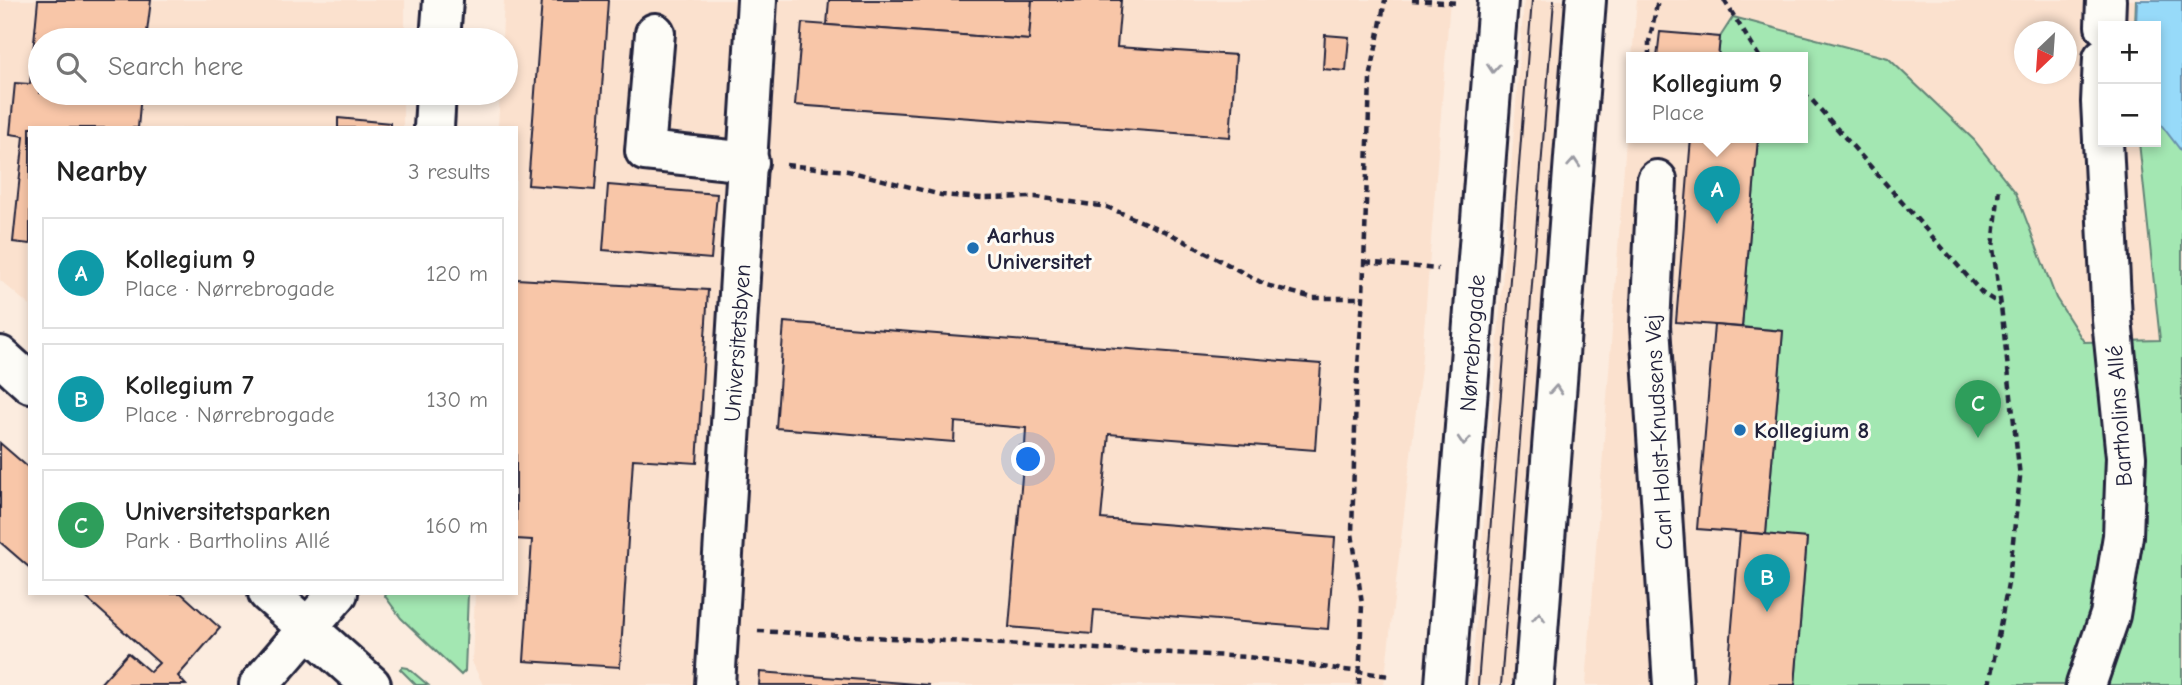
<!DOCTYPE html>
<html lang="en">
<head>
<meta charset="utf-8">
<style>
	body { margin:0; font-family:"Comic Neue",sans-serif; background:#f6f6f6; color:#222 }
	.controls { position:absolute; right:21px; top:21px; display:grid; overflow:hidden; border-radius:0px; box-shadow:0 4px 10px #0003 }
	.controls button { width:63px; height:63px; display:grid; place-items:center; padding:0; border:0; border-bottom:2px solid #e0e0e0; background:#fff; color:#222; font:35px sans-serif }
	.compass { position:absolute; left:2014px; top:21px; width:63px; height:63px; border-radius:50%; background:#fff; box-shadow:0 4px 10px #0003; rotate:205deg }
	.you { position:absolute; left:1029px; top:460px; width:24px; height:24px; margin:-18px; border:5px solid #fff; border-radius:50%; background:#1a73e8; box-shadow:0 0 0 10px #1a73e833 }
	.badge { display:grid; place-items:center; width:46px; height:46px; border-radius:50%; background:#0b8043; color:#fff; font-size:23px; font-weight:700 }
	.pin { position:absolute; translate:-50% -58px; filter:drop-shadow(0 2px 4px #0008) }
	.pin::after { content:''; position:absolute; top:37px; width:24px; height:21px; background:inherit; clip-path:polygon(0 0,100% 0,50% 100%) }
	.popup { position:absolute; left:1626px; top:52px; width:182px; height:91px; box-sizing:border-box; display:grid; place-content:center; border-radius:0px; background:#fff; filter:drop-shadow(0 2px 5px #0005); font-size:23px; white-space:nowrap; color:#767676 }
	.popup b { font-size:26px; color:#222 }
	.popup::after { content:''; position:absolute; left:50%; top:100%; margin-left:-14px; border:14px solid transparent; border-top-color:#fff }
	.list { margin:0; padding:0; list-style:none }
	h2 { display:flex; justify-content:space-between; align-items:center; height:91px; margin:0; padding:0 28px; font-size:30px }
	h2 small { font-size:23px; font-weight:400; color:#767676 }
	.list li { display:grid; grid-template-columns:46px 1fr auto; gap:21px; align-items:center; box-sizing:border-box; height:112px; margin:0 14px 14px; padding:0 14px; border:2px solid #e0e0e0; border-radius:0px }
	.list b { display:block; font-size:26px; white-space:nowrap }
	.list p { margin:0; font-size:23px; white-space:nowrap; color:#767676 }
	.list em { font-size:23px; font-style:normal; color:#767676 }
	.icon { flex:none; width:38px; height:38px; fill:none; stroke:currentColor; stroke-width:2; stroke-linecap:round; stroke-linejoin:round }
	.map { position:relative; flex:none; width:2182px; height:685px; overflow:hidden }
	.search { position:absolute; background:#fff; box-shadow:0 4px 10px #0003; left:28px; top:28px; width:490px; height:77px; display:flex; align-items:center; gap:18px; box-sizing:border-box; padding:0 24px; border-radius:38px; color:#767676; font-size:26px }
	.panel { position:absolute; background:#fff; box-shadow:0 4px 10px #0003; left:28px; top:126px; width:490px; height:469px; border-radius:0px }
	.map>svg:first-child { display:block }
</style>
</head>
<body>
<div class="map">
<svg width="2182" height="685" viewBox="0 0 2182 685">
	<rect width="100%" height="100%" fill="#fcecdf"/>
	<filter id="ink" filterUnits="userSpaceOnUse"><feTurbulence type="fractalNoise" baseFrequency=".0143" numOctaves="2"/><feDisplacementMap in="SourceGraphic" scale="14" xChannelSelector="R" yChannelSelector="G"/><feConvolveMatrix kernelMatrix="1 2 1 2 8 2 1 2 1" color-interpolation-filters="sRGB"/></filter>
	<g filter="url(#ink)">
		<g fill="#fbe1ce" fill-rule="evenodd">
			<polygon points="0,0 405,0 405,40 40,40 40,93 403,93 403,128 30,128 30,306 0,280"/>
			<polygon points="504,0 1450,0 1421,368 1384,685 483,685 472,662 475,593 516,593 516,128 498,128 500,93 506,93 506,40 502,40"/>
			<polygon points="1524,0 1566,0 1513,685 1471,685"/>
			<path d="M1637 0H2182V685H1586L1631 71V138H1803V58H1632ZM2103 26H2156V142H2103ZM2024 32H2066V74H2024Z"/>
		</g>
		<g fill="#a3e7b2" stroke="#628476" stroke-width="2">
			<polygon points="2136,0 2182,0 2182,685 1795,685 1807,539 1766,534 1783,331 1742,327 1758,138 1803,138 1803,58 1718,58 1720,37 1733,17 1888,58 1974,140 2016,193 2056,298 2084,342 2160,340 2139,142 2156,142 2156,26 2135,26"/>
			<polygon points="387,593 468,593 465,671 461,675 401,618 385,596"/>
			<polygon points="402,667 408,668 428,685 416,685 400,669"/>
		</g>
		<polygon fill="#97daf9" stroke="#6890ad" stroke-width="2" points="2137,0 2182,0 2182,152 2156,118 2156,26 2136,26"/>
		<g fill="#f8c6a8" stroke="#22223b" stroke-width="2">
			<polygon points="38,0 151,0 146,40 40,40 40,93 141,93 138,128 30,128 30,244 13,242 24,136 10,134 15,83 30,84"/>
			<polygon points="542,0 608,0 595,190 528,185"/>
			<polygon points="829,0 1032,0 1029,40 827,25"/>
			<polygon points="1032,0 1121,0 1117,47 1236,55 1230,137 795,105 802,23 1029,40"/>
			<polygon points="1660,32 1720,37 1718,58 1657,58"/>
			<polygon points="1325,35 1349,37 1346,71 1323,69"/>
			<polygon points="338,118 390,123 390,128 338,128"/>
			<polygon points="1691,138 1758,138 1742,327 1676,322"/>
			<polygon points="608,185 717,194 711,259 603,250"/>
			<polygon points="516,279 708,290 697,463 633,459 620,667 524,661 532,540 516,539"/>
			<polygon points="784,322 1321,364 1315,450 1109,434 1101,519 1335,538 1328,629 1094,610 1092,634 1009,627 1023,465 1019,465 1020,446 1025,446 1026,428 955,422 954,442 776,428"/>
			<polygon points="1714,325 1783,331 1766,534 1697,529"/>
			<polygon points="0,443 30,469 30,568 0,542"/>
			<polygon points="1740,532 1807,538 1795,685 1727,685"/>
			<polygon points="81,593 181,593 220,628 178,676 186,685 99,685 128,653 150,672 159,663"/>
			<polygon points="760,672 929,685 759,685"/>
		</g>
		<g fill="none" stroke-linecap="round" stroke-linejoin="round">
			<defs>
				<g id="minor">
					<polyline points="2105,26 2106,0"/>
					<polyline points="655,33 645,151 749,162"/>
					<polyline points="440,40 443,0"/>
					<polyline points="2103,58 2101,102 2103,140"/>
					<polyline points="434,128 436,93"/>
					<polyline points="1657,180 1650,326 1673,685"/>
					<polyline points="0,356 30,383"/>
					<polyline points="268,593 371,685"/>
					<polyline points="259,685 338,593"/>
					<polyline points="715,685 757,0"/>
					<polyline points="2086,685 2110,615 2123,536 2126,457 2112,320 2103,142"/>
				</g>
				<g id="major">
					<polyline points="1445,685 1498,0"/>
					<polyline points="1534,685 1586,0"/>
				</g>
			</defs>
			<use href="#minor" stroke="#22223b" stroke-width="44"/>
			<use href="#major" stroke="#22223b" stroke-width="44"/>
			<g stroke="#22223b" stroke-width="4.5" stroke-dasharray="7 5" stroke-linecap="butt">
				<polyline points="1412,0 1458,3"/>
				<polyline points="1724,0 1760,58"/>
				<polyline points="1649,58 1649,42 1658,0"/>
				<polyline points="1803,93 1811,99 1982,293 2001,305"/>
				<polyline points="786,165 848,171 941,195 983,198 1036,197 1107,207 1171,234 1266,285 1313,298 1363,298"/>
				<polyline points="1365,262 1438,269"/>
				<polyline points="758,631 1248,657 1390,676"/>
				<polyline points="1359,685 1362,604 1352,533 1356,393 1363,298 1370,79 1385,0"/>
				<polyline points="1989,685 2009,578 2020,477 2001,306 1993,248 1999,188"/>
			</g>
			<use href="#minor" stroke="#fdfcf7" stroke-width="38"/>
			<use href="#major" stroke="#fdfcf7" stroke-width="38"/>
			<g stroke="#22223b" stroke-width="2">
				<polyline points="1478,685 1532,0"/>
				<polyline points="1501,685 1554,0"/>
			</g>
		</g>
		<defs><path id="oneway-chevron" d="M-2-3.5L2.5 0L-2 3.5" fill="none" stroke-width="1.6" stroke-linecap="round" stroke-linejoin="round" transform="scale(1.75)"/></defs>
		<g stroke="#9a9aa2">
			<use href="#oneway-chevron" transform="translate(1493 68) rotate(94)"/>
			<use href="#oneway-chevron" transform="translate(1574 163) rotate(-86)"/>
			<use href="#oneway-chevron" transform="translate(1556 390) rotate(-86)"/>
			<use href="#oneway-chevron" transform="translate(1464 441) rotate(94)"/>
			<use href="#oneway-chevron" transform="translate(1539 617) rotate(-86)"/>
		</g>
	</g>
	<g fill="#1f6fb2" stroke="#fdfcf7" stroke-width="2.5">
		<circle cx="973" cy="248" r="7"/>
		<circle cx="1740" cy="430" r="7"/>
	</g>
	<g text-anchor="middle" stroke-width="6" stroke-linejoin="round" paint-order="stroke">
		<g font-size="23" font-weight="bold" fill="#22223b" stroke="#fdfcf7" text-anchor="start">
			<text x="987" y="243">Aarhus<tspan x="987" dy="26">Universitet</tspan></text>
			<text x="1754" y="438">Kollegium 8</text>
		</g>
		<g font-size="23" fill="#22223b" stroke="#fdfcf7">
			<text transform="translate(737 343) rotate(-86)" y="8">Universitetsbyen</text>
			<text transform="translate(1472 343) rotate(-86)" y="8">Nørrebrogade</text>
			<text transform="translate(2119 416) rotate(-94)" y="8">Bartholins Allé</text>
			<text transform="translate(1658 432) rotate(-93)" y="8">Carl Holst-Knudsens Vej</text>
		</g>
	</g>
</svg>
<div class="controls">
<button>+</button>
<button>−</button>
</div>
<svg class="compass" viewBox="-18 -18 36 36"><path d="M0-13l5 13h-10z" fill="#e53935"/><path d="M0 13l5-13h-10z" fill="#767676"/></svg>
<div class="you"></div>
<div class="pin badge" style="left:1717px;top:224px;background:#0f9aa8">A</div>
<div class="popup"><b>Kollegium 9</b>Place</div>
<div class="pin badge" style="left:1767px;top:612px;background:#0f9aa8">B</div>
<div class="pin badge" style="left:1978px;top:438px;background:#2e9e5b">C</div>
<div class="search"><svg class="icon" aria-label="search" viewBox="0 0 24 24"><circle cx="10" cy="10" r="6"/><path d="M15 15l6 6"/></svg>Search here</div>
<section class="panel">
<h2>Nearby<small>3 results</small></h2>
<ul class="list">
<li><span class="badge" style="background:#0f9aa8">A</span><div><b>Kollegium 9</b><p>Place · Nørrebrogade</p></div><em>120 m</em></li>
<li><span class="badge" style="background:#0f9aa8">B</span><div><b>Kollegium 7</b><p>Place · Nørrebrogade</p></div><em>130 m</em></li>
<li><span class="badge" style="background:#2e9e5b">C</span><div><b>Universitetsparken</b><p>Park · Bartholins Allé</p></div><em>160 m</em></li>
</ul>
</section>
</div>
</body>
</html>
